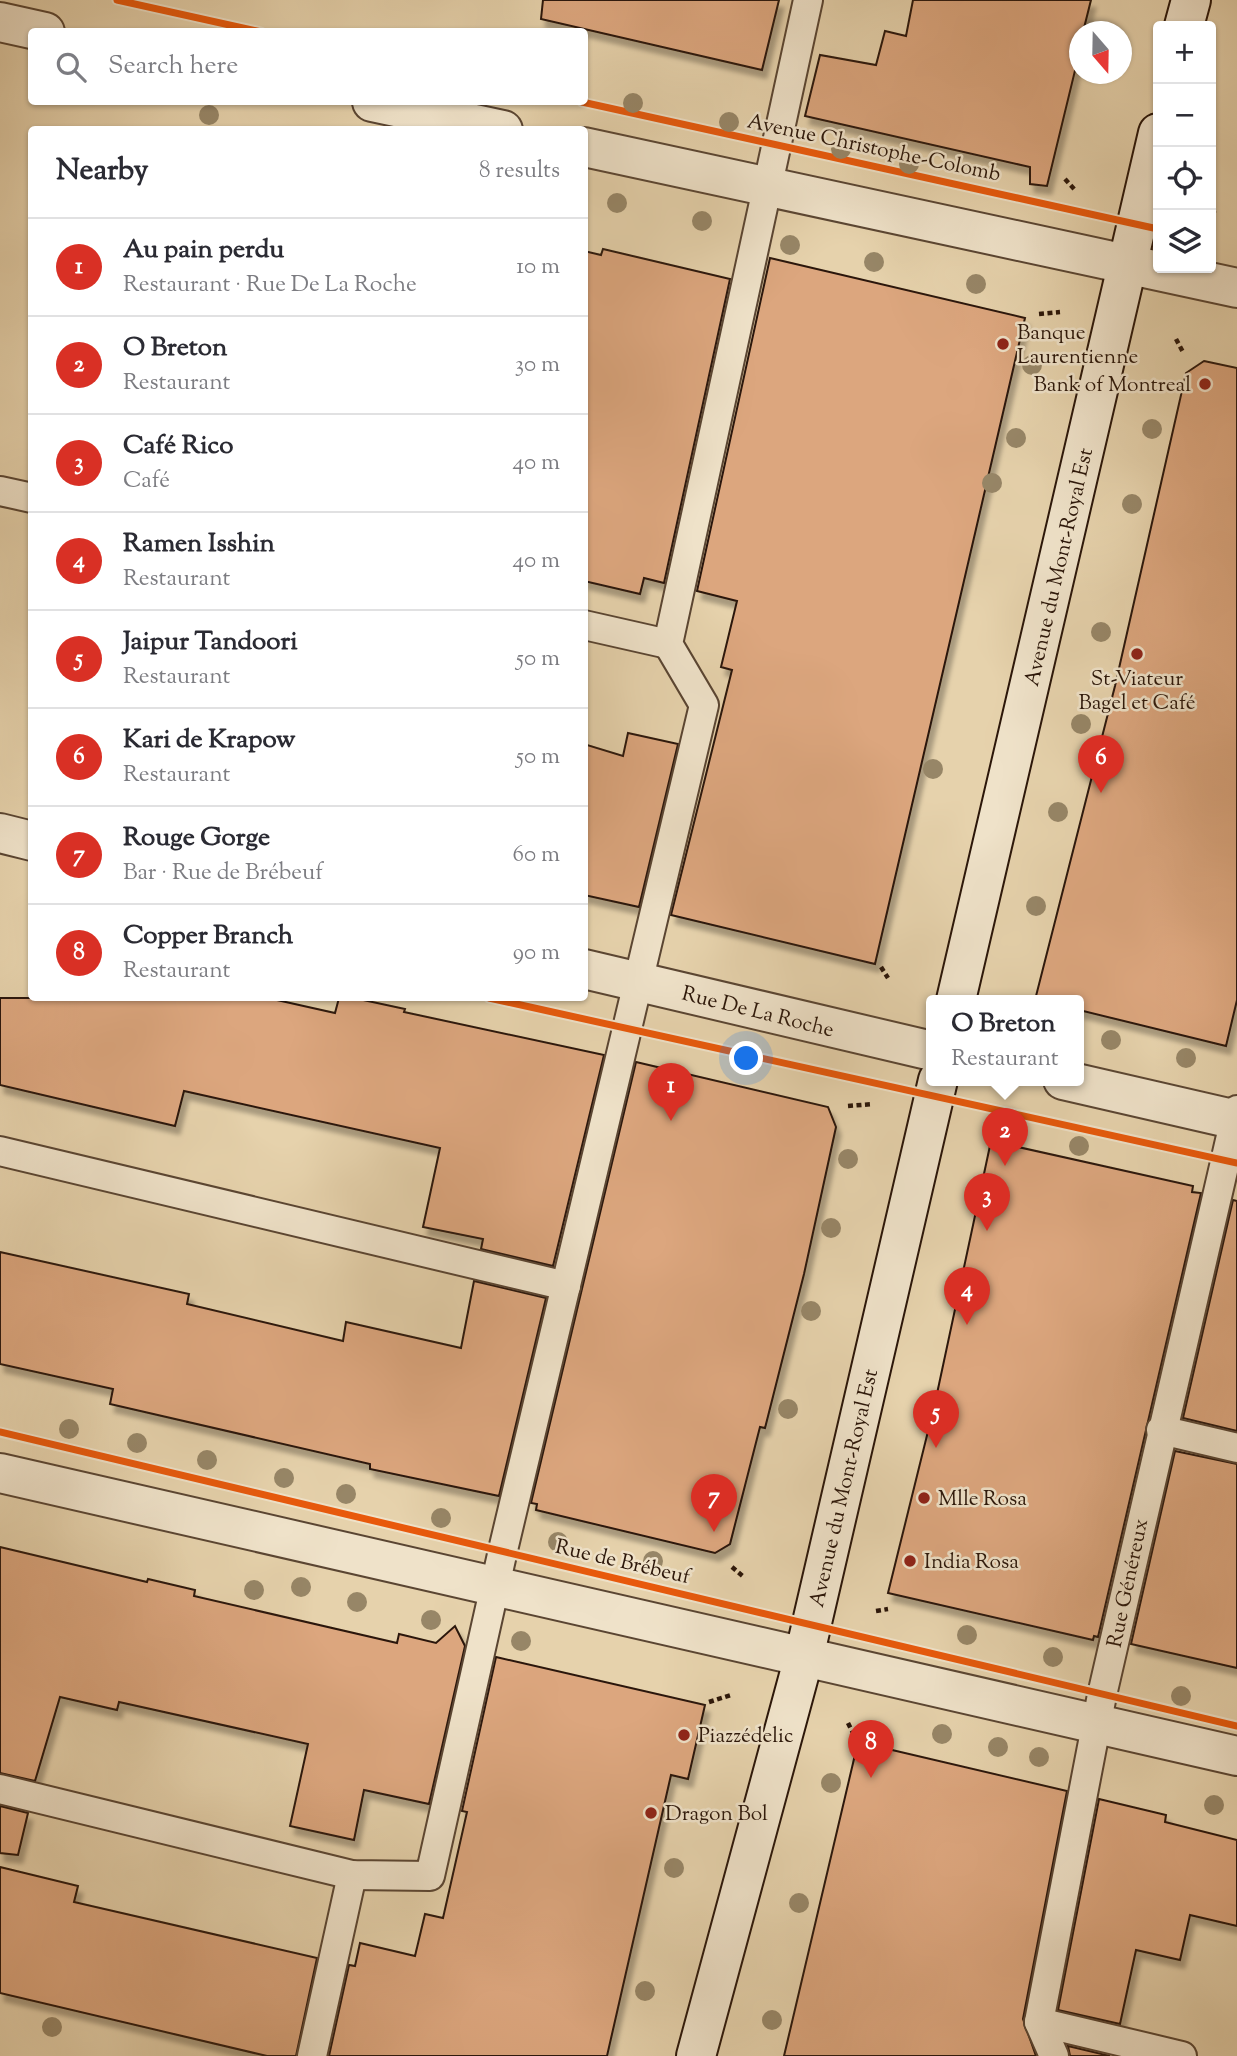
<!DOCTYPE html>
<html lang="en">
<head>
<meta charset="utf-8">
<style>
	body { margin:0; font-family:"Sorts Mill Goudy",serif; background:#f7f7f7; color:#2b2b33 }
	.controls { position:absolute; right:21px; top:21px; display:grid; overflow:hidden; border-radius:7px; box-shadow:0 2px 5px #0004 }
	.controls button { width:63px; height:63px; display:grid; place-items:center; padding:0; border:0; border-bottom:2px solid #e1e1e2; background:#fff; color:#2b2b33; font:35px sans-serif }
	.compass { position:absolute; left:1069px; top:21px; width:63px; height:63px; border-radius:50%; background:#fff; box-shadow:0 2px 5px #0004; rotate:160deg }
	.you { position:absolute; left:747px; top:1059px; width:24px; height:24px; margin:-18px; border:5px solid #fff; border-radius:50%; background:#1a73e8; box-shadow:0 0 0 10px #1a73e833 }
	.badge { display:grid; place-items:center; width:46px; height:46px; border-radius:50%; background:#d93025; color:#fff; font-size:23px; font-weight:700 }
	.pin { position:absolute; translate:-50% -58px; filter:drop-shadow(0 2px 4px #0008) }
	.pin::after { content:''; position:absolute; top:37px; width:24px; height:21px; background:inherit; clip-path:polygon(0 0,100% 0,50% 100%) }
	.popup { position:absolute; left:926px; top:995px; width:158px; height:91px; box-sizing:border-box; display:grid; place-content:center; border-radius:7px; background:#fff; filter:drop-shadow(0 2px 5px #0005); font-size:23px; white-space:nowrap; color:#7c7c81 }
	.popup b { font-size:26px; color:#2b2b33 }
	.popup::after { content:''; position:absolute; left:50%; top:100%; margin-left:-14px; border:14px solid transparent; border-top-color:#fff }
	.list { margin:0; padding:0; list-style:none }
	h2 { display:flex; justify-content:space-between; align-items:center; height:91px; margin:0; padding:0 28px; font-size:30px }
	h2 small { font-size:23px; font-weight:400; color:#7c7c81 }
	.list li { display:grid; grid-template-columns:46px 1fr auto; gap:21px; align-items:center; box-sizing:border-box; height:98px; padding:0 28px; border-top:2px solid #e1e1e2 }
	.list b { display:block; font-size:26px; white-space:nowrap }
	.list p { margin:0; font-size:23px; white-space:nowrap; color:#7c7c81 }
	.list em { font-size:23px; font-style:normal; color:#7c7c81 }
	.icon { flex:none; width:38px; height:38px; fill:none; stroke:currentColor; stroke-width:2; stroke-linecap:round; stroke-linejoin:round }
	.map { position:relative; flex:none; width:1237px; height:2056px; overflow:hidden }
	.search { position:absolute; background:#fff; box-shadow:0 2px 5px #0004; left:28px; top:28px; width:560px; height:77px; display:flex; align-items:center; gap:18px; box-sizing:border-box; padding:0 24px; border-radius:7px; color:#7c7c81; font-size:26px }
	.panel { position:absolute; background:#fff; box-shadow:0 2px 5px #0004; left:28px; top:126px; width:560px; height:875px; border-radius:7px }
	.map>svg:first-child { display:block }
</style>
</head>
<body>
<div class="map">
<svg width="1237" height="2056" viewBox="0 0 1237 2056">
	<defs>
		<filter id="shadow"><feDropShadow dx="4.5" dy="8" stdDeviation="2" flood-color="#0004"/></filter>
	</defs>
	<rect width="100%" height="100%" fill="#e6d2ac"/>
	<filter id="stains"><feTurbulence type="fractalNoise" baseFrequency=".00286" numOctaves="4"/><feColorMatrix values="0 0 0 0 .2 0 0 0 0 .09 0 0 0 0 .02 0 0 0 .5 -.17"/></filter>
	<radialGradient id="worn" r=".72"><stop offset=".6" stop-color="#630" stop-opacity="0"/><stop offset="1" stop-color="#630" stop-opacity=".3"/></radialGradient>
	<g fill="#dca67e" stroke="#2b1609" stroke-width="2" filter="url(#shadow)">
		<polygon points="543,0 779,0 762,70 541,19"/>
		<polygon points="913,0 1091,0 1083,32 1080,32 1080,50 1047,186 1030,184 1030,167 805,116 820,55 876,65 885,31 906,36"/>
		<polygon points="603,249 730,279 664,583 644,578 640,594 584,581 584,251 601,255"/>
		<polygon points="770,258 1025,318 875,964 671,915 732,670 721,667 737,601 697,591"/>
		<polygon points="1204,361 1237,368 1237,1000 1226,1046 1079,1010 1079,1000 1035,1000 1115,686 1186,373"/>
		<polygon points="628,733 678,744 639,907 584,895 584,744 623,756"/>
		<polygon points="0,998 268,998 335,1013 339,998 354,998 405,1009 404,1012 604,1055 553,1266 481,1249 483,1239 423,1227 440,1148 184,1091 175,1126 0,1085"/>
		<polygon points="636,1062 828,1107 836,1127 804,1274 765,1428 760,1427 730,1544 715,1553 536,1510 537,1504 531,1503"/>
		<polygon points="991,1141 1193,1186 1192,1192 1201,1193 1098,1637 1094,1636 1093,1640 888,1593 935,1403"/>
		<polygon points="1233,1200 1237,1201 1237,1431 1183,1418"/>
		<polygon points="0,1252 189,1294 187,1304 343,1341 346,1322 461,1348 474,1281 546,1298 499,1496 370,1469 370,1464 110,1404 113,1389 0,1364"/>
		<polygon points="1175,1451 1237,1464 1237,1668 1131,1644"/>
		<polygon points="0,1547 147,1582 148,1579 195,1590 194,1596 397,1643 399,1634 436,1643 455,1626 465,1646 429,1804 364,1790 354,1840 290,1826 308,1744 119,1702 117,1710 60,1697 35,1781 0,1773"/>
		<polygon points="496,1657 705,1705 688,1779 671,1775 607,2056 329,2056 349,1965 355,1966 360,1943 415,1956 425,1914 443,1918 467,1812 462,1811"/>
		<polygon points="858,1742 1067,1791 1023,2019 1036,2056 784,2056"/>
		<polygon points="1099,1799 1166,1815 1165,1822 1237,1840 1237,1926 1190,1915 1180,1960 1136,1950 1120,2024 1058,2010"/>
		<polygon points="0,1806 28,1813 18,1855 0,1853"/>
		<polygon points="0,1867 78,1886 74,1902 317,1958 296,2056 267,2056 0,1993"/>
		<polygon points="1068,2046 1110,2056 1070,2056"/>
	</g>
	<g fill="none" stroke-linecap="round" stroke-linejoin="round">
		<defs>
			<g id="lane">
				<polyline points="0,491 32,498"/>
				<polyline points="584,625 668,644"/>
				<polyline points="0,1151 566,1286"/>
				<polyline points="1161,1430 1237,1448"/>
				<polyline points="0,1789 352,1875 430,1876 503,1550 704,705 668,644 808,0"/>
				<polyline points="1039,2022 1182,2056"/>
				<polyline points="312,2056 352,1875"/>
				<polyline points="1054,2056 1039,2022 1102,1695 1237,1110"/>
			</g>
			<g id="street">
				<polyline points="0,22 45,32"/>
				<polyline points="372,102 503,130"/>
				<polyline points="584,147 1237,288"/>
				<polyline points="0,833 32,841"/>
				<polyline points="584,969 932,1051"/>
				<polyline points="1063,1080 1237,1120"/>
				<polyline points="0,1473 1237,1756"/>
			</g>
			<g id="secondary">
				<polyline points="1184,26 1191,0"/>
				<polyline points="956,1000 1158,133"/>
				<polyline points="696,2056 804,1657 938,1080"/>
			</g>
		</defs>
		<use href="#lane" stroke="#5a4532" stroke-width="32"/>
		<use href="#street" stroke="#5a4532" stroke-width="42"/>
		<use href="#secondary" stroke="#2b1609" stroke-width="42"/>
		<g stroke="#2b1609" stroke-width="4.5" stroke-dasharray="5 3.5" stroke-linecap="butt">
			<polyline points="1065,179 1075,190"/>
			<polyline points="1211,212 1216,210"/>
			<polyline points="1039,314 1060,312"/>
			<polyline points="1176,339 1184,354"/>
			<polyline points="881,967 888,978"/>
			<polyline points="848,1106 873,1104"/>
			<polyline points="987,1125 992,1137"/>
			<polyline points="732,1567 745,1578"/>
			<polyline points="876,1611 888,1609"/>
			<polyline points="709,1702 731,1695"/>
			<polyline points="848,1723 855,1737"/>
		</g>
		<use href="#lane" stroke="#efe2c9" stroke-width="28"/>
		<use href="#street" stroke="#efe2c9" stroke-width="38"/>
		<use href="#secondary" stroke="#efe2c9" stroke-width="38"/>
		<defs>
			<g id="cycleway">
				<polyline points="117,0 261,32"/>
				<polyline points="582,102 1158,229"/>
				<polyline points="489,998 1237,1163"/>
				<polyline points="0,1432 1237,1726"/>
			</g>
		</defs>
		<use href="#cycleway" stroke="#efe2c9" stroke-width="11"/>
		<use href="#cycleway" stroke="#e8590c" stroke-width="7"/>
	</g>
	<g fill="#978667">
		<circle cx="633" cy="103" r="10"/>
		<circle cx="209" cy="115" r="10"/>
		<circle cx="729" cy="122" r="10"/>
		<circle cx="841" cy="149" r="10"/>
		<circle cx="909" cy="164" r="10"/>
		<circle cx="617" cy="203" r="10"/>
		<circle cx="702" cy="221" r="10"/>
		<circle cx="790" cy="245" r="10"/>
		<circle cx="874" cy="262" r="10"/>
		<circle cx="976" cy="284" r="10"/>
		<circle cx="1032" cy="365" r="10"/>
		<circle cx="1152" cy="429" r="10"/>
		<circle cx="1016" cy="438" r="10"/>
		<circle cx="992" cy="483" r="10"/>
		<circle cx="1132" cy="504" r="10"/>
		<circle cx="1101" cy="632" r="10"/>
		<circle cx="1081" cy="724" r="10"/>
		<circle cx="933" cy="769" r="10"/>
		<circle cx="1058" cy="812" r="10"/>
		<circle cx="1036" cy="906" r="10"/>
		<circle cx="1111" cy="1040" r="10"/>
		<circle cx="1186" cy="1058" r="10"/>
		<circle cx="1079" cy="1146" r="10"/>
		<circle cx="848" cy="1159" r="10"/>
		<circle cx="831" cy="1228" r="10"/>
		<circle cx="811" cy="1311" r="10"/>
		<circle cx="788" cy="1409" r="10"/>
		<circle cx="69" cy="1429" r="10"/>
		<circle cx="137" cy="1443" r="10"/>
		<circle cx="207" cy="1460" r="10"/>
		<circle cx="284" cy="1478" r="10"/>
		<circle cx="346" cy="1494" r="10"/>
		<circle cx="441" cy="1518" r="10"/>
		<circle cx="558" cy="1542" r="10"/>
		<circle cx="653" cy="1561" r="10"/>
		<circle cx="301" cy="1587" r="10"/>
		<circle cx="254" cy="1590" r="10"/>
		<circle cx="357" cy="1602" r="10"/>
		<circle cx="431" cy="1620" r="10"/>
		<circle cx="967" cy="1635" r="10"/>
		<circle cx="521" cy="1641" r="10"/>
		<circle cx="1053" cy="1657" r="10"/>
		<circle cx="1181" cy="1696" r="10"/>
		<circle cx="942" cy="1734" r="10"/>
		<circle cx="998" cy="1747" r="10"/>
		<circle cx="1039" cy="1757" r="10"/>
		<circle cx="831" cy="1783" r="10"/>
		<circle cx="1214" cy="1805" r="10"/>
		<circle cx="674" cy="1868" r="10"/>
		<circle cx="799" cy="1903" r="10"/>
		<circle cx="645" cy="1991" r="10"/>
		<circle cx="772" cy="2020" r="10"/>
		<circle cx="52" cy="2027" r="10"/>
	</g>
	<g fill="#8f2418" stroke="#efe2c9" stroke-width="2.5">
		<circle cx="1003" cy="344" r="7"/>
		<circle cx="1205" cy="384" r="7"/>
		<circle cx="1137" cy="654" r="7"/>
		<circle cx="924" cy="1498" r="7"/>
		<circle cx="910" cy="1561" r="7"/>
		<circle cx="684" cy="1735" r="7"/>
		<circle cx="651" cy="1813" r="7"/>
	</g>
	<g text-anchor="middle" stroke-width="5" stroke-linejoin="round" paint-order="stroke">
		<g font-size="21" fill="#2b1609" stroke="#efe2c9">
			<text transform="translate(874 147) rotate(12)" y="7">Avenue Christophe-Colomb</text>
			<text transform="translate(1058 567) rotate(-77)" y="7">Avenue du Mont-Royal Est</text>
			<text transform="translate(758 1011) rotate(14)" y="7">Rue De La Roche</text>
			<text transform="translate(843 1488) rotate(-77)" y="7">Avenue du Mont-Royal Est</text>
			<text transform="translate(623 1561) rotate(13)" y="7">Rue de Brébeuf</text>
			<text transform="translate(1127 1583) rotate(-78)" y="7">Rue Généreux</text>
		</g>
		<g font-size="21" fill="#2b1609" stroke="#efe2c9" text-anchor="start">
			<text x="1017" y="339">Banque<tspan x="1017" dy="24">Laurentienne</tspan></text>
			<text x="1191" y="391" text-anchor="end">Bank of Montreal</text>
			<text x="1137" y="685" text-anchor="middle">St-Viateur<tspan x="1137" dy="24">Bagel et Café</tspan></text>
			<text x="938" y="1505">Mlle Rosa</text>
			<text x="924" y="1568">India Rosa</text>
			<text x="698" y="1742">Piazzédelic</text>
			<text x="665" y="1820">Dragon Bol</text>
		</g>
	</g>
	<rect width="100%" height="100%" filter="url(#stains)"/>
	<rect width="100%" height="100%" fill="url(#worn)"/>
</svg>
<div class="controls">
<button>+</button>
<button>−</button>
<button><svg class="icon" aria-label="locate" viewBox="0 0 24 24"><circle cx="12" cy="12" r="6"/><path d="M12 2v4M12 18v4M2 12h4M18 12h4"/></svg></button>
<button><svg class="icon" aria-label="layers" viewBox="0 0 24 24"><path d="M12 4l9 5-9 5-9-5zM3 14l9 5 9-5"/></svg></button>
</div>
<svg class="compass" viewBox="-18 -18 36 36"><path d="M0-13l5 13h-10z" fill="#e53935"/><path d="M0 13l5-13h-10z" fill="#7c7c81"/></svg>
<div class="you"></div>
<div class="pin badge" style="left:671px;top:1121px">1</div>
<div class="pin badge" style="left:1005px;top:1166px">2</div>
<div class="popup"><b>O Breton</b>Restaurant</div>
<div class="pin badge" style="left:987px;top:1231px">3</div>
<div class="pin badge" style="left:967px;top:1325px">4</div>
<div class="pin badge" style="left:936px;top:1448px">5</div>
<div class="pin badge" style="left:1101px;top:793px">6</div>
<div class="pin badge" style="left:714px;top:1532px">7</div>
<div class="pin badge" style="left:871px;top:1778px">8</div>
<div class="search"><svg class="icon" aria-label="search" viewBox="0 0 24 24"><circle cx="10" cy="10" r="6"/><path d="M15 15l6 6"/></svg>Search here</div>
<section class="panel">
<h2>Nearby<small>8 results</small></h2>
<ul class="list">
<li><span class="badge">1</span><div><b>Au pain perdu</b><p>Restaurant · Rue De La Roche</p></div><em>10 m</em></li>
<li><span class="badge">2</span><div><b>O Breton</b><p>Restaurant</p></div><em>30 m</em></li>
<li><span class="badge">3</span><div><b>Café Rico</b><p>Café</p></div><em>40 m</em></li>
<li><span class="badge">4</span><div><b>Ramen Isshin</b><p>Restaurant</p></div><em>40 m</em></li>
<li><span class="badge">5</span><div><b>Jaipur Tandoori</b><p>Restaurant</p></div><em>50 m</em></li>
<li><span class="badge">6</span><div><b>Kari de Krapow</b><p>Restaurant</p></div><em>50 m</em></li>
<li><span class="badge">7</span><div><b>Rouge Gorge</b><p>Bar · Rue de Brébeuf</p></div><em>60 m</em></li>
<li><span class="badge">8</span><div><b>Copper Branch</b><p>Restaurant</p></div><em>90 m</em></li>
</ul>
</section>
</div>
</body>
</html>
